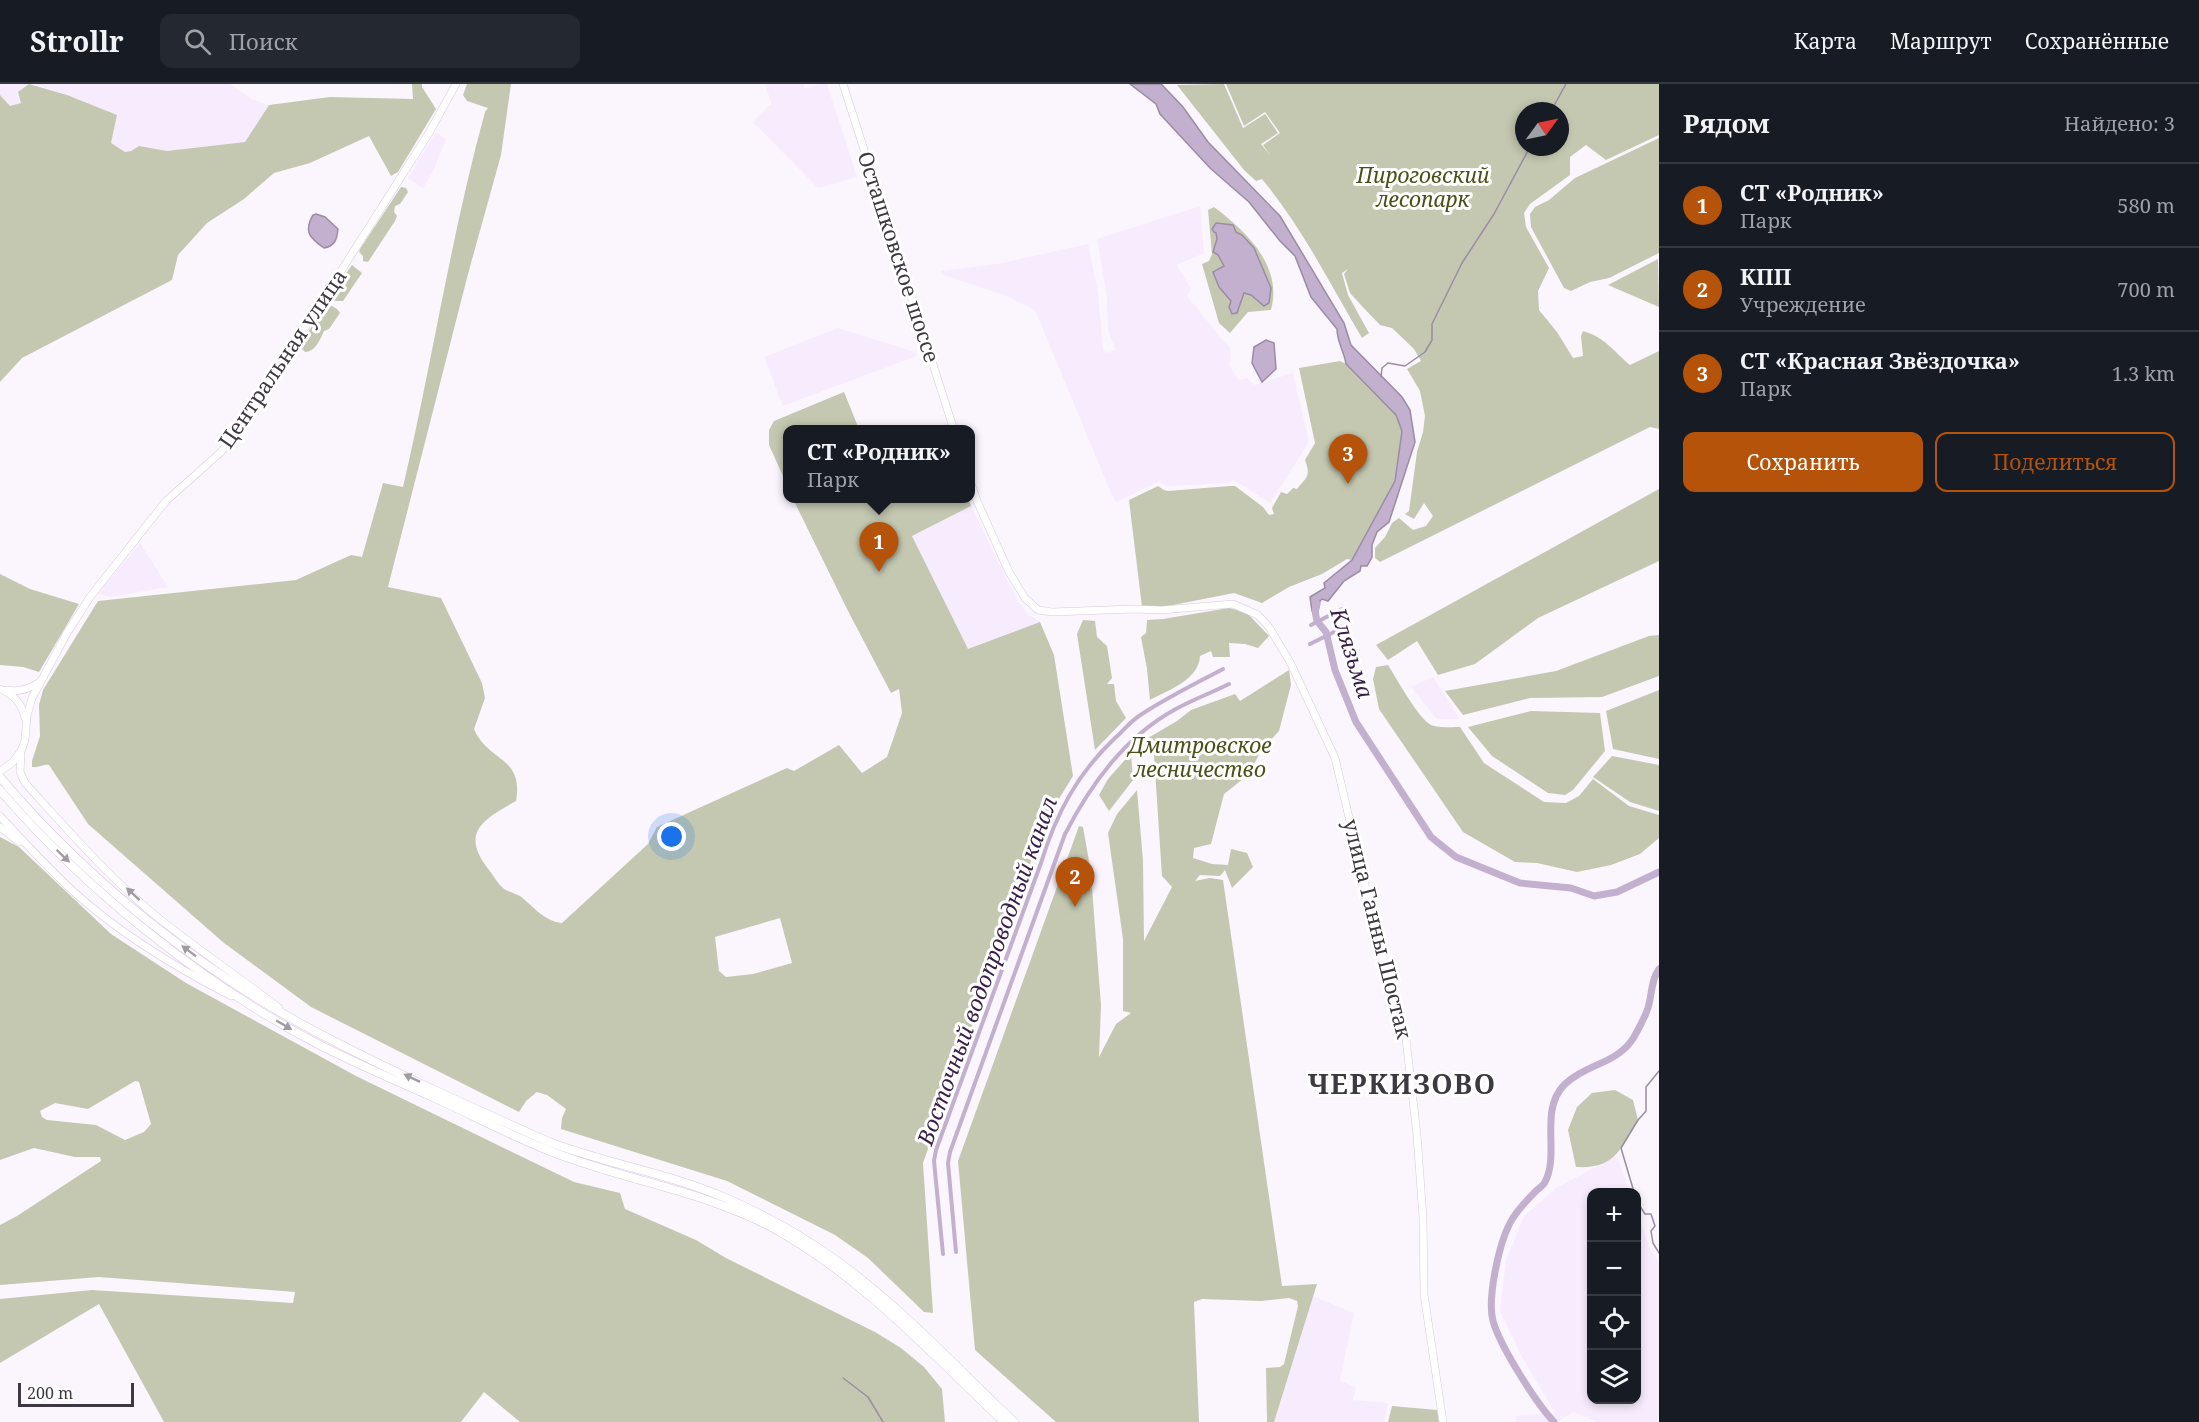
<!DOCTYPE html>
<html lang="ru">
<head>
<meta charset="utf-8">
<style>
	body { margin:0; font-family:"Noto Serif",serif; background:#242831; color:#f1f3f6 }
	.controls { position:absolute; right:18px; bottom:18px; display:grid; overflow:hidden; border-radius:12px; box-shadow:0 3px 9px #0003 }
	.controls button { width:54px; height:54px; display:grid; place-items:center; padding:0; border:0; border-bottom:2px solid #363941; background:#171b24; color:#f1f3f6; font:30px sans-serif }
	.compass { position:absolute; left:1515px; top:18px; width:54px; height:54px; border-radius:50%; background:#171b24; box-shadow:0 3px 9px #0003; rotate:57deg }
	.scale { position:absolute; left:18px; bottom:15px; width:116px; box-sizing:border-box; padding-left:6px; border:3px solid #3d3841; border-top:0; font-size:16px; line-height:21px; white-space:nowrap; color:#3d3841; -webkit-text-stroke:4px #fff; paint-order:stroke }
	.you { position:absolute; left:672px; top:753px; width:21px; height:21px; margin:-15px; border:4px solid #fff; border-radius:50%; background:#1a73e8; box-shadow:0 0 0 9px #1a73e833 }
	.badge { display:grid; place-items:center; width:39px; height:39px; border-radius:50%; background:#b45309; color:#fff; font-size:20px; font-weight:700 }
	.pin { position:absolute; translate:-50% -50px; filter:drop-shadow(0 2px 3px #0008) }
	.pin::after { content:''; position:absolute; top:32px; width:21px; height:18px; background:inherit; clip-path:polygon(0 0,100% 0,50% 100%) }
	.popup { position:absolute; left:783px; top:341px; width:192px; height:78px; box-sizing:border-box; display:grid; place-content:center; border-radius:12px; background:#171b24; filter:drop-shadow(0 2px 4px #0005); font-size:20px; white-space:nowrap; color:#9ea1a6 }
	.popup b { font-size:22px; color:#f1f3f6 }
	.popup::after { content:''; position:absolute; left:50%; top:100%; margin-left:-12px; border:12px solid transparent; border-top-color:#171b24 }
	.list { margin:0; padding:0; list-style:none }
	h2 { display:flex; justify-content:space-between; align-items:center; height:78px; margin:0; padding:0 24px; font-size:26px }
	h2 small { font-size:20px; font-weight:400; color:#9ea1a6 }
	.list li { display:grid; grid-template-columns:39px 1fr auto; gap:18px; align-items:center; box-sizing:border-box; height:84px; padding:0 24px; border-top:2px solid #363941 }
	.list b { display:block; font-size:22px; white-space:nowrap }
	.list p { margin:0; font-size:20px; white-space:nowrap; color:#9ea1a6 }
	.list em { font-size:20px; font-style:normal; color:#9ea1a6 }
	.actions { display:flex; gap:12px; padding:18px 24px }
	.actions a { flex:1; padding:14px 0; border:2px solid #b45309; border-radius:12px; text-align:center; font-size:21px; color:#b45309 }
	.actions .main { background:#b45309; color:#fff }
	.icon { flex:none; width:33px; height:33px; fill:none; stroke:currentColor; stroke-width:2; stroke-linecap:round; stroke-linejoin:round }
	.map { position:relative; flex:none; width:1659px; height:1338px; overflow:hidden }
	header { display:flex; align-items:center; gap:36px; box-sizing:border-box; height:84px; padding:0 30px; background:#171b24; border-bottom:2px solid #363941 }
	header strong { font-size:28px }
	nav { display:flex; gap:33px; margin-inline-start:auto; font-size:21px }
	.search { width:420px; height:54px; background:#242831; display:flex; align-items:center; gap:15px; box-sizing:border-box; padding:0 21px; border-radius:12px; color:#9ea1a6; font-size:22px }
	main { display:flex }
	aside { flex:1; background:#171b24 }
	.map>svg:first-child { display:block }
</style>
</head>
<body>
<header>
<strong>Strollr</strong>
<div class="search"><svg class="icon" aria-label="search" viewBox="0 0 24 24"><circle cx="10" cy="10" r="6"/><path d="M15 15l6 6"/></svg>Поиск</div>
<nav><a>Карта</a><a>Маршрут</a><a>Сохранённые</a></nav>
</header>
<main>
<div class="map">
<svg width="1659" height="1338" viewBox="0 0 1659 1338">
	<rect width="100%" height="100%" fill="#fbf5fe"/>
	<g fill="#f7ecfe">
		<polygon points="0,0 29,0 18,8 21,19 10,22 0,11"/>
		<polygon points="34,0 230,0 251,15 269,21 245,58 167,67 139,62 131,67 125,68 111,59 67,11"/>
		<polygon points="765,0 803,0 805,5 819,0 827,0 857,93 818,104 753,38 767,23 772,21"/>
		<polygon points="436,48 446,55 434,85 423,104 408,94"/>
		<polygon points="1200,122 1204,169 1177,181 1191,205 1187,212 1230,265 1231,274 1229,280 1238,296 1247,294 1254,301 1293,289 1309,358 1270,419 1234,396 1229,399 1169,402 1158,398 1116,418 1111,409 1035,226 1004,211 941,190 941,187 997,180 1088,160 1098,208 1103,266 1106,269 1116,266 1108,247 1107,213 1097,155"/>
		<polygon points="838,244 915,268 917,272 783,322 764,273"/>
		<polygon points="971,422 1018,518 1028,530 1040,538 968,566 912,452"/>
		<polygon points="140,459 168,503 111,513 98,510"/>
		<polygon points="1433,593 1460,635 1437,635 1411,603"/>
		<polygon points="1617,1072 1630,1108 1592,1108 1592,1316 1636,1316 1637,1126 1649,1162 1659,1178 1659,1332 1657,1338 1597,1338 1573,1328 1557,1338 1516,1338 1516,1332 1555,1329 1521,1271 1500,1227 1506,1176 1524,1132 1556,1104"/>
		<polygon points="1313,1212 1354,1229 1340,1296 1356,1304 1353,1316 1388,1319 1384,1338 1274,1338"/>
	</g>
	<g fill="#c4c8b1" fill-rule="evenodd">
		<polygon points="29,0 67,11 117,31 111,59 125,68 131,67 139,62 167,67 245,58 269,21 330,13 413,15 412,0 422,0 422,3 436,25 398,88 391,92 369,52 310,79 274,89 244,115 207,139 178,171 172,196 22,274 0,298 0,11 10,22 21,19 18,8"/>
		<path d="M467 0H511L501 71 468 190 388 503 441 514 482 599 485 614 474 645C488 678 524 672 516 717 484 735 459 748 489 786 493 791 498 800 503 804 508 808 515 809 520 812 534 823 544 837 562 839L648 760 657 743 787 684 794 687 839 661 862 689 887 673 902 629 899 605 891 609 847 525 793 415H969L971 422 912 452 968 565 1040 538 1054 571 1073 692 1046 736 923 1079 933 1229 924 1228 868 1174 835 1151 727 1097 561 1045 562 1034 566 1025 547 1011 537 1008 526 1017 519 1028 311 923 224 859 88 740 49 681C43 680 39 684 32 683V677L40 652 39 621 43 606 98 517 296 496 351 471 362 473 383 399 403 403C432 279 451 152 485 28L488 24 467 17 463 11ZM780 834 792 879 753 890 726 893 719 887 715 853Z"/>
		<path d="M1224 0 1243 44 1265 30 1278 49 1261 60 1270 71 1263 61 1280 49 1265 28 1244 42 1226 0H1659V51L1606 76 1586 61 1570 73V91L1530 120 1524 129 1526 143 1549 184 1538 207 1539 226 1557 248 1573 274 1583 272 1581 252 1583 247C1605 253 1614 268 1630 281L1659 267V345L1650 343 1380 478 1375 474V464L1385 453 1392 439 1399 434 1413 446 1426 442 1433 432 1424 419 1414 435 1405 430 1409 427 1417 368 1423 348 1425 332 1420 307 1407 285 1421 277 1414 265 1392 244 1380 241 1360 220 1350 209 1344 190 1348 185 1342 189 1348 211 1369 249 1362 254C1330 200 1302 143 1262 95L1256 97 1244 86 1177 1ZM1524 27H1560V63H1524Z"/>
		<polygon points="1659,54 1659,169 1609,194 1590,198 1571,207 1564,204 1531,143 1530,130 1535,123 1549,116 1575,94"/>
		<polygon points="401,103 406,104 408,108 400,120 395,122 394,128 397,132 395,137 368,178 363,177 363,172 359,168 360,165"/>
		<path d="M1214 123C1246 147 1283 182 1271 226L1248 228 1230 249 1219 239 1202 180 1209 177 1212 170 1208 126Z"/>
		<polygon points="1658,175 1659,223 1608,201"/>
		<polygon points="352,181 362,189 343,217 334,217 331,211"/>
		<path d="M327 219 337 225 340 229 329 245 324 247C320 256 315 268 305 268L299 262Z"/>
		<path d="M1340 277 1346 280 1396 331 1402 347 1395 397 1352 476 1347 475 1322 490 1289 503 1262 519 1234 509 1163 523H1142L1129 416 1158 402 1164 406 1168 407 1230 402H1235L1263 423 1269 431 1274 430 1272 424 1281 408 1287 410 1293 404 1297 405C1307 393 1311 392 1305 376L1315 359 1299 284Z"/>
		<polygon points="844,308 859,345 788,346 787,401 769,361 769,346 774,337"/>
		<polygon points="1659,405 1659,477 1538,534 1475,580 1438,591 1417,557 1388,576 1376,561"/>
		<polygon points="0,490 30,505 79,520 39,588 23,583 0,581"/>
		<path d="M1229 524 1247 529 1269 552 1258 564 1245 560 1229 559 1230 573H1213L1211 567 1200 572C1199 596 1168 606 1150 616L1147 585 1141 553 1146 549 1147 536 1163 535Z"/>
		<polygon points="1083,536 1095,537 1097,553 1107,562 1112,594 1107,600 1114,600 1116,617 1126,634 1095,666 1077,550"/>
		<polygon points="1659,551 1659,592 1602,613 1530,614 1463,631 1445,607 1556,587 1649,552"/>
		<path d="M1388 581C1397 595 1418 634 1431 641 1438 644 1452 643 1460 643L1484 679 1544 718 1566 719 1579 712 1593 695 1629 722 1659 731V754L1640 770 1611 781 1577 788 1537 779 1515 778 1463 748 1379 625 1373 595 1376 583Z"/>
		<polygon points="1289,586 1291,601 1279,647 1261,667 1248,691 1224,710 1211,760 1194,764 1193,774 1212,780 1228,781 1231,765 1247,769 1253,783 1232,804 1225,786 1220,792 1200,791 1195,797 1210,794 1223,796 1282,1202 1317,1200 1274,1338 1267,1338 1266,1284 1280,1283 1284,1280 1298,1222 1297,1217 1289,1214 1261,1217 1202,1215 1194,1218 1199,1338 1056,1338 975,1266 958,1077 1079,742 1083,743 1089,777 1077,809 1092,804 1101,921 1099,973 1116,940 1131,929 1123,927 1123,855 1108,749 1117,730 1137,706 1143,777 1144,857 1172,803 1162,792 1154,671 1148,654 1177,637 1191,626 1235,610 1240,617"/>
		<polygon points="1659,606 1659,675 1613,665 1606,627"/>
		<polygon points="1531,627 1600,629 1605,667 1573,706 1565,711 1548,709 1492,672 1468,643"/>
		<polygon points="1131,669 1133,696 1109,727 1099,711 1108,695"/>
		<polygon points="1612,672 1659,681 1659,727 1630,718 1593,693"/>
		<path d="M0 753 19 763 111 850 186 899 356 992 574 1098 620 1109 625 1125 696 1156 726 1174 875 1248 901 1264 924 1283 942 1305 945 1338H520L484 1308 461 1338H164L99 1220 0 1279V1215L92 1206 293 1219 295 1208 99 1193 0 1201V1141L17 1132 101 1077 100 1073H75L34 1064 0 1076ZM135 997 139 998 151 1040 144 1048 125 1056 96 1041 47 1036 42 1033 40 1027 55 1019 88 1025Z"/>
		<path d="M1615 1006 1633 1016 1638 1036C1620 1065 1616 1085 1576 1083L1568 1046 1577 1023 1592 1009Z"/>
		<polygon points="1392,1322 1437,1326 1439,1338 1388,1338"/>
	</g>
	<g fill="#c3b0cf" stroke="#9b8ca4" stroke-width="1.5">
		<path d="M1130 0H1161L1163 2 1183 23 1208 58 1280 132 1344 239 1351 261 1402 313 1410 326 1415 358 1389 438 1377 448 1372 461V473L1367 482H1361L1360 487 1344 497 1328 517 1322 515 1320 517 1318 528 1312 527 1310 513 1325 504 1324 499 1352 476 1395 397 1402 347 1396 331 1346 280C1344 267 1337 258 1337 245L1311 213 1295 172 1280 157 1249 118 1210 84 1160 30 1156 20Z"/>
		<path d="M316 130 325 133 338 145C337 155 335 162 324 164 310 154 303 148 313 131Z"/>
		<polygon points="1216,139 1233,141 1236,148 1242,151 1254,164 1271,204 1269,219 1264,222 1251,211 1244,209 1237,229 1232,230 1229,223 1231,217 1219,203 1213,188 1224,182 1218,171 1213,168 1217,155 1216,149 1214,148 1212,145"/>
		<polygon points="1266,256 1274,259 1276,285 1262,298 1252,279 1254,263"/>
	</g>
	<g fill="none" stroke-linecap="round" stroke-linejoin="round">
		<g stroke="#9b8ca4" stroke-width="1.5">
			<polyline points="1551,27 1566,0"/>
			<polyline points="1381,293 1382,284 1388,279 1405,282 1425,268 1432,256 1432,240 1462,179 1494,130 1530,63"/>
			<polyline points="1634,1108 1621,1064 1638,1036 1646,1027 1646,1003 1659,987"/>
			<polyline points="1636,1116 1645,1130 1651,1130 1655,1142 1651,1147 1653,1159 1659,1169"/>
			<polyline points="843,1294 868,1313 883,1338"/>
		</g>
		<g stroke="#c3b0cf" stroke-width="4">
			<polyline points="1311,541 1342,525"/>
			<polyline points="1310,560 1346,542"/>
			<path d="M956 1168 948 1079 950 1068 1065 750C1091 700 1124 654 1174 626 1192 616 1211 609 1229 600"/>
			<path d="M943 1170 934 1077 936 1066 1041 779C1056 730 1077 690 1115 654 1123 647 1130 638 1139 632 1166 614 1195 600 1223 585"/>
		</g>
		<g stroke="#c3b0cf" stroke-width="7">
			<polyline points="1317,520 1315,527 1317,537 1326,548 1335,586 1356,638 1431,753 1456,773 1520,799 1571,804 1594,812 1617,808 1659,788"/>
			<path d="M1554 1338C1536 1319 1500 1262 1493 1237 1487 1214 1499 1160 1510 1139 1516 1127 1526 1117 1535 1108 1538 1105 1543 1102 1545 1098 1560 1070 1539 1027 1564 1001 1585 980 1618 980 1634 953 1639 944 1645 933 1648 924 1652 911 1651 896 1659 885"/>
		</g>
		<defs>
			<g id="secondary">
				<polyline points="843,0 954,346"/>
				<polyline points="970,397 977,417 1009,488 1025,514 1038,526 1052,528 1134,525 1161,526 1233,520 1258,531 1269,543 1290,578 1335,674 1378,856 1406,955 1417,1051 1423,1134 1424,1210 1443,1338"/>
				<path d="M0 605C13 610 22 620 25 634"/>
				<path d="M6 606C18 608 28 606 38 599"/>
				<path d="M21 671 20 688 25 699C68 746 111 796 161 836 199 866 240 894 279 924"/>
				<polyline points="0,687 13,678 22,665 25,656 27,632 32,614 67,549 90,513 166,417 221,368 241,344 429,49 456,0"/>
				<path d="M0 732C24 758 48 784 74 808 120 850 175 883 231 912"/>
				<polyline points="0,743 19,758"/>
			</g>
			<g id="primary">
				<path d="M0 693C85 795 205 891 324 952 397 990 473 1024 549 1058 607 1080 671 1090 728 1115 757 1128 785 1142 812 1160 885 1206 951 1278 1014 1338"/>
				<path d="M0 706C84 804 200 898 314 958 354 979 395 996 435 1014 472 1031 508 1050 545 1065 620 1096 700 1105 773 1144 861 1192 932 1270 1004 1338"/>
			</g>
		</defs>
		<use href="#secondary" stroke="#d7c9e0" stroke-width="8"/>
		<use href="#primary" stroke="#d7c9e0" stroke-width="9"/>
		<use href="#secondary" stroke="#fff" stroke-width="7"/>
		<use href="#primary" stroke="#fff" stroke-width="8"/>
	</g>
	<defs><path id="oneway-solid" d="M-6-.8H1V-3.2L6.5 0L1 3.2V.8H-6Z" transform="scale(1.5)"/></defs>
	<g fill="#9e9ca0">
		<use href="#oneway-solid" transform="translate(63 772) rotate(44)"/>
		<use href="#oneway-solid" transform="translate(133 810) rotate(-137)"/>
		<use href="#oneway-solid" transform="translate(189 867) rotate(-143)"/>
		<use href="#oneway-solid" transform="translate(284 941) rotate(30)"/>
		<use href="#oneway-solid" transform="translate(412 994) rotate(-154)"/>
	</g>
	<g text-anchor="middle" stroke-width="6" stroke-linejoin="round" paint-order="stroke">
		<g font-size="21" font-style="italic" fill="#4a5016" stroke="#fff">
			<text x="1423" y="99">Пироговский<tspan x="1423" dy="24">лесопарк</tspan></text>
			<text x="1200" y="669">Дмитровское<tspan x="1200" dy="24">лесничество</tspan></text>
		</g>
		<g font-size="21" fill="#3d3841" stroke="#fff">
			<text transform="translate(898 173) rotate(72)" y="7">Осташковское шоссе</text>
			<text transform="translate(283 275) rotate(-56)" y="7">Центральная улица</text>
			<text transform="translate(1377 845) rotate(76)" y="7">улица Ганны Шостак</text>
		</g>
		<g font-size="22" font-style="italic" fill="#391e48" stroke="#fff">
			<text transform="translate(1352 569) rotate(72)" y="8">Клязьма</text>
			<text transform="translate(987 887) rotate(-70)" y="8">Восточный водопроводный канал</text>
		</g>
		<g font-size="27" font-weight="bold" letter-spacing="1.5" fill="#3d3841" stroke="#fff">
			<text x="1402" y="1010">ЧЕРКИЗОВО</text>
		</g>
	</g>
</svg>
<div class="controls">
<button>+</button>
<button>−</button>
<button><svg class="icon" aria-label="locate" viewBox="0 0 24 24"><circle cx="12" cy="12" r="6"/><path d="M12 2v4M12 18v4M2 12h4M18 12h4"/></svg></button>
<button><svg class="icon" aria-label="layers" viewBox="0 0 24 24"><path d="M12 4l9 5-9 5-9-5zM3 14l9 5 9-5"/></svg></button>
</div>
<svg class="compass" viewBox="-18 -18 36 36"><path d="M0-13l5 13h-10z" fill="#e53935"/><path d="M0 13l5-13h-10z" fill="#9ea1a6"/></svg>
<div class="scale">200 m</div>
<div class="you"></div>
<div class="pin badge" style="left:879px;top:488px">1</div>
<div class="popup"><b>СТ «Родник»</b>Парк</div>
<div class="pin badge" style="left:1075px;top:823px">2</div>
<div class="pin badge" style="left:1348px;top:400px">3</div>
</div>
<aside>
<h2>Рядом<small>Найдено: 3</small></h2>
<ul class="list">
<li><span class="badge">1</span><div><b>СТ «Родник»</b><p>Парк</p></div><em>580 m</em></li>
<li><span class="badge">2</span><div><b>КПП</b><p>Учреждение</p></div><em>700 m</em></li>
<li><span class="badge">3</span><div><b>СТ «Красная Звёздочка»</b><p>Парк</p></div><em>1.3 km</em></li>
</ul>
<div class="actions"><a class="main">Сохранить</a><a>Поделиться</a></div>
</aside>
</main>
</body>
</html>
